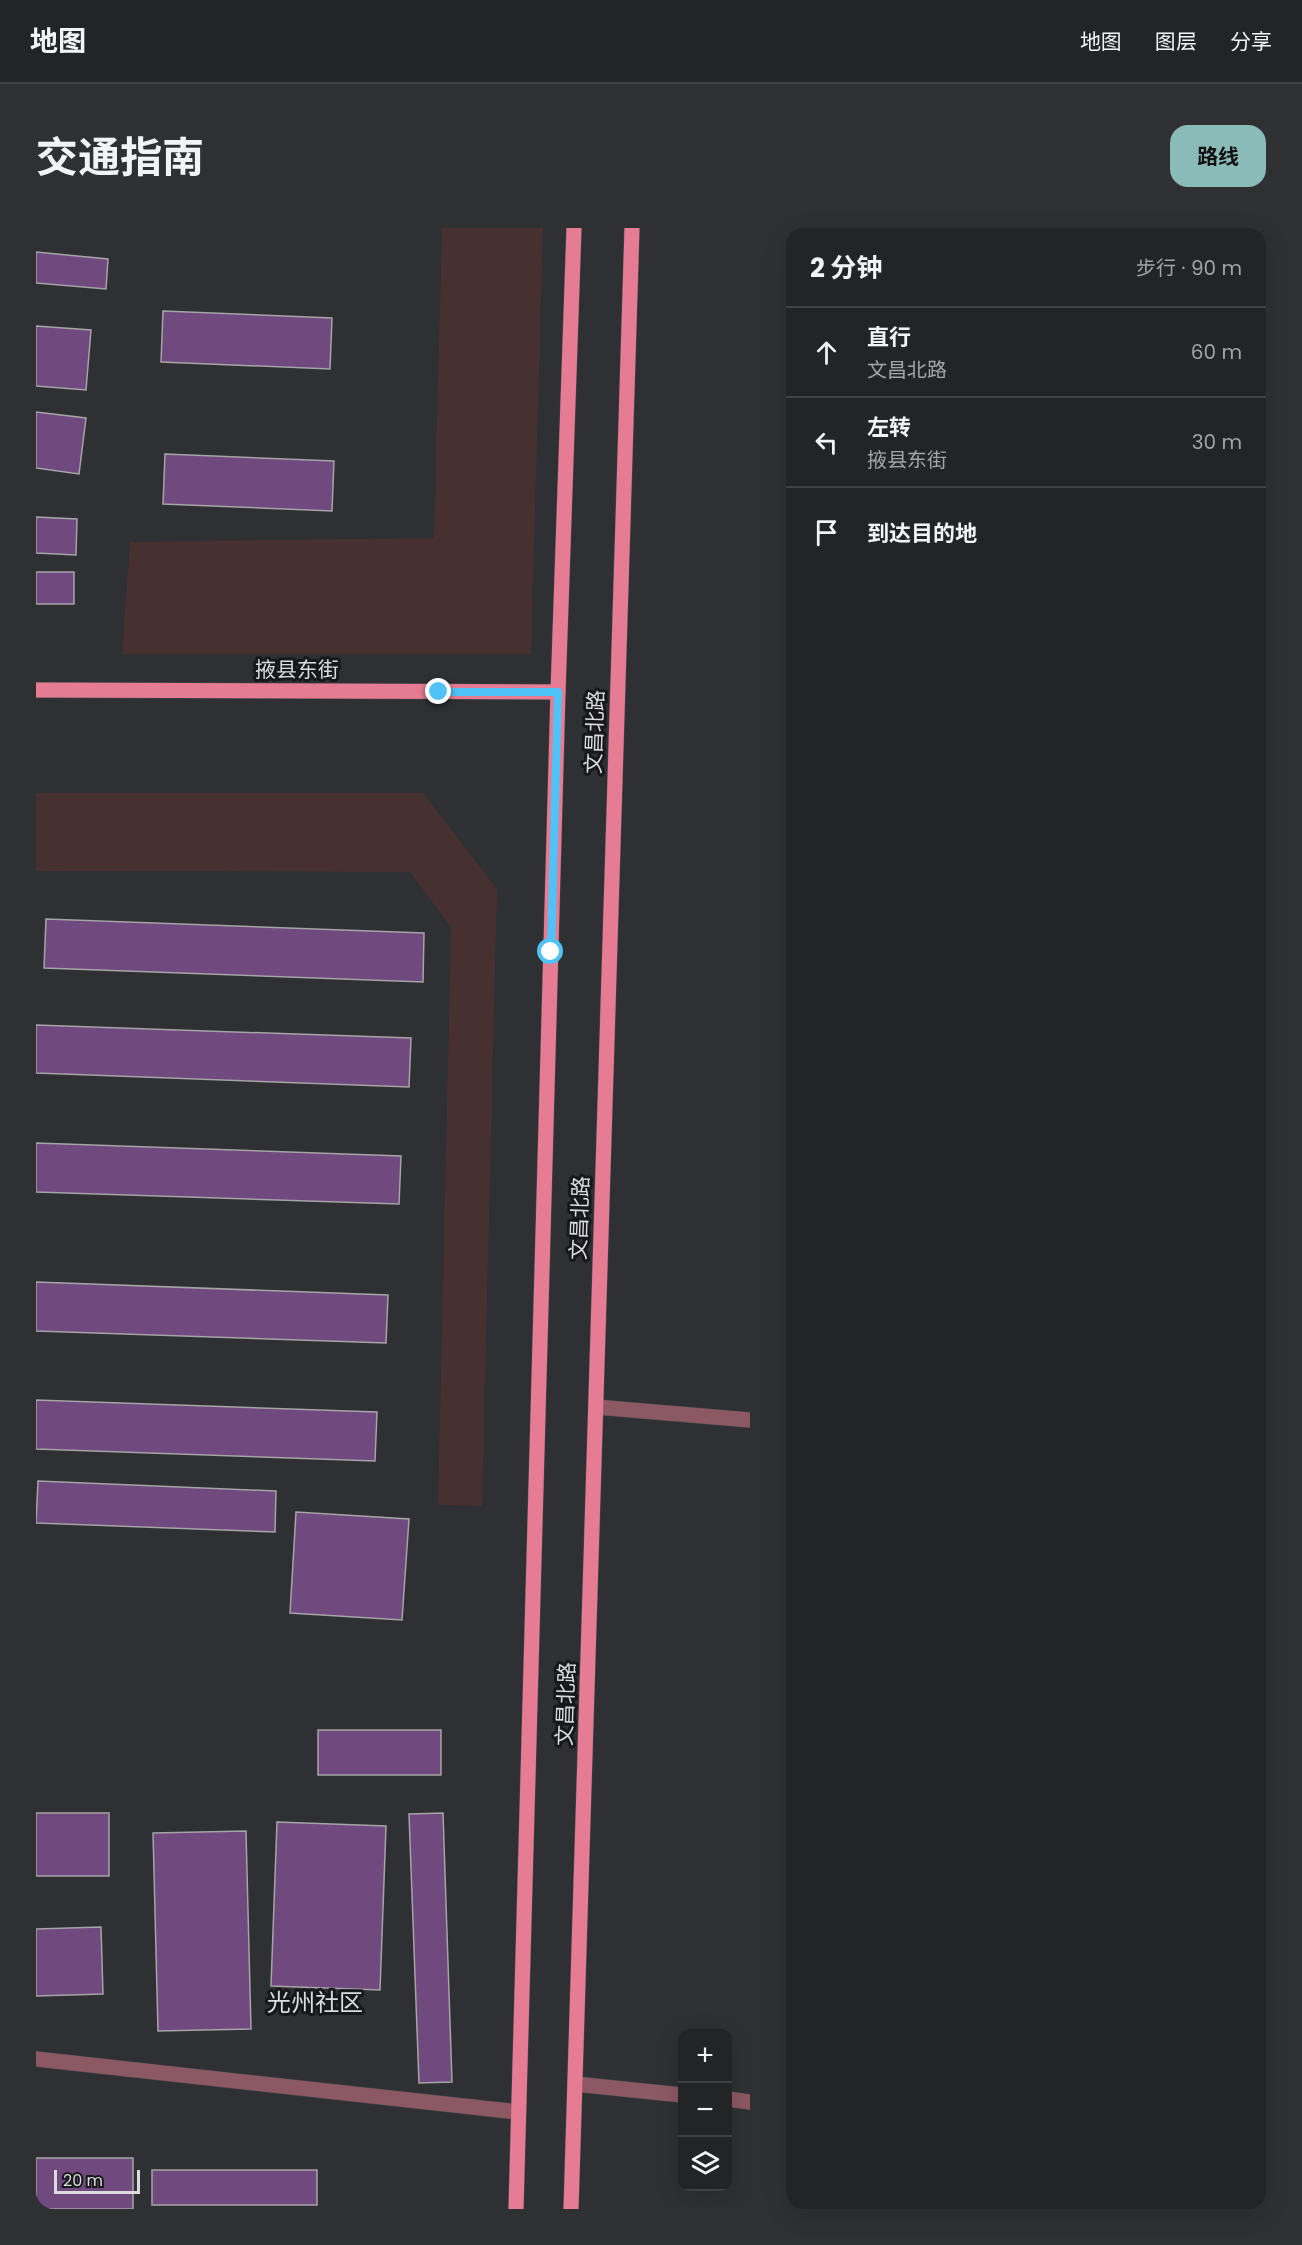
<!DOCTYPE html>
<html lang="zh">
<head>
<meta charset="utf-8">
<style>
	body { margin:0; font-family:Poppins,"Noto Sans SC",sans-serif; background:#2e3032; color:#f1f3f6 }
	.controls { position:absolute; right:18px; bottom:18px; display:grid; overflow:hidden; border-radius:12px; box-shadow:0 6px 24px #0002 }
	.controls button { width:54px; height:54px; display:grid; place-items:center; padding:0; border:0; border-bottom:2px solid #3f4143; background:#222426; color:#f1f3f6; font:30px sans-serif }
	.scale { position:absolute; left:18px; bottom:15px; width:86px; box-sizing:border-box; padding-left:6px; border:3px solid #dbdcde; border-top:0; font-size:16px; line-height:21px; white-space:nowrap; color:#dbdcde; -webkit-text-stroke:4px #171819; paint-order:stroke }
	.stop { position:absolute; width:18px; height:18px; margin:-14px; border:4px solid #4fc3f7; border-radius:50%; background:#fff }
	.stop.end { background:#4fc3f7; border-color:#fff; box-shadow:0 2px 6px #0008 }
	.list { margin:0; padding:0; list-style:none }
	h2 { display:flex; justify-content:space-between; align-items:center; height:78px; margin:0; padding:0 24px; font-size:26px }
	h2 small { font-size:20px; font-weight:400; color:#a2a4a7 }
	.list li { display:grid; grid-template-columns:39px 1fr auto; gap:18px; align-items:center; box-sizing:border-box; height:90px; padding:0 24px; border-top:2px solid #3f4143 }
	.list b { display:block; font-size:22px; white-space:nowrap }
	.list p { margin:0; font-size:20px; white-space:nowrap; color:#a2a4a7 }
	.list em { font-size:20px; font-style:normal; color:#a2a4a7 }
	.icon { flex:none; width:33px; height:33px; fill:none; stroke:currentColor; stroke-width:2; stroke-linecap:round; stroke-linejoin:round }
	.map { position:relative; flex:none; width:714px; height:1981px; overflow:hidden; border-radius:18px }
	header { display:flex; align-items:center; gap:36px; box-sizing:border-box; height:84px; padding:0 30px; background:#222426; border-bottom:2px solid #3f4143 }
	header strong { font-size:28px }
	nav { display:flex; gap:33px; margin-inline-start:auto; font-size:21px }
	.intro { display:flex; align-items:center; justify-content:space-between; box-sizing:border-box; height:144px; padding:0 36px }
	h1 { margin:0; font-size:42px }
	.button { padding:15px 27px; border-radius:18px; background:#8bbbb9; color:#111; font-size:21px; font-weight:700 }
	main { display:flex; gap:36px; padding:0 36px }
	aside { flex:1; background:#222426; border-radius:18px; box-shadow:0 6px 24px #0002 }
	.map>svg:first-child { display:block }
</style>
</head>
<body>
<header>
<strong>地图</strong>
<nav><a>地图</a><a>图层</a><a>分享</a></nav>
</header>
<div class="intro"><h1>交通指南</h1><a class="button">路线</a></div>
<main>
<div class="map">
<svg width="714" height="1981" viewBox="0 0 714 1981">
	<rect width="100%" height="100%" fill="#2e3033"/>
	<g fill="#463130">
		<polygon points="406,0 507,0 495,426 86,426 94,314 398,310"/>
		<polygon points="0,565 387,565 461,661 446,1278 402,1277 415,699 374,644 0,643"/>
	</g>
	<g fill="#70497f" stroke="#a6a4a7" stroke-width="1.5">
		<polygon points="0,24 72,31 70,61 0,55"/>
		<polygon points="127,83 296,90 294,141 125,134"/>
		<polygon points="0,98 55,102 50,162 0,158"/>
		<polygon points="0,184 50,190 43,246 0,240"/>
		<polygon points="129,226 298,233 296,283 127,276"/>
		<polygon points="0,289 41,291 40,327 0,325"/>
		<rect x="0" y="344" width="38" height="32"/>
		<polygon points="10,691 388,705 387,754 8,740"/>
		<polygon points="0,797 375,810 373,859 0,845"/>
		<polygon points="0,915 365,928 363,976 0,964"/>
		<polygon points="0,1054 352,1067 350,1115 0,1103"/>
		<polygon points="0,1172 341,1184 339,1233 0,1221"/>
		<polygon points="2,1253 240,1263 239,1304 0,1295"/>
		<polygon points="260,1284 373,1291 366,1392 254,1385"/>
		<rect x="282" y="1502" width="123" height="45"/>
		<rect x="0" y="1585" width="73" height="63"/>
		<polygon points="407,1585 416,1854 383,1855 373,1586"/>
		<polygon points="241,1594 350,1598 344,1762 235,1758"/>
		<polygon points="210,1603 215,1801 122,1803 117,1605"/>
		<polygon points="65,1699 67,1766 0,1768 0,1701"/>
		<rect x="0" y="1930" width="97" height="51"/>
		<rect x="116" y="1942" width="165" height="35"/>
	</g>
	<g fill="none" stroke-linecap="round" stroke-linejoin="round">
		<defs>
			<g id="minor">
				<polyline points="560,1179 714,1192"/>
				<polyline points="0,1831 482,1884"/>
				<polyline points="539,1856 646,1867"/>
				<polyline points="692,1871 714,1874"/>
			</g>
			<g id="major">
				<polyline points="0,462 522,464"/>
				<polyline points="480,1981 522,464 538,0"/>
				<polyline points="535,1981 596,0"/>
			</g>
		</defs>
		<use href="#minor" stroke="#4a4c4e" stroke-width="16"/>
		<use href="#major" stroke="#4a4c4e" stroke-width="16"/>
		<use href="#minor" stroke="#8c5863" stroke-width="15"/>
		<use href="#major" stroke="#e57c94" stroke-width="15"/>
	</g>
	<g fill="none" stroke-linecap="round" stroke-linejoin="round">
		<polyline stroke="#4fc3f7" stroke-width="8" points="403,464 522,464 515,724"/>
	</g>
	<g text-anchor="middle" stroke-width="6" stroke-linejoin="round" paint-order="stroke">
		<g font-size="21" fill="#dbdcde" stroke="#171819">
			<text x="261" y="449">掖县东街</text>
			<text transform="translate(559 504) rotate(-88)" y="7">文昌北路</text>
			<text transform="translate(544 990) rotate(-88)" y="7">文昌北路</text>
			<text transform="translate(530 1476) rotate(-88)" y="7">文昌北路</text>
		</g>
		<g font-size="24" fill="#dbdcde" stroke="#171819">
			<text x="279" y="1783">光州社区</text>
		</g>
	</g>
</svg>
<div class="controls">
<button>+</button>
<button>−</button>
<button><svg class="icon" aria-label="layers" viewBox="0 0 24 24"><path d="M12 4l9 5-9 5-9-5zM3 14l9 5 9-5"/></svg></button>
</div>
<div class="scale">20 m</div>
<div class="stop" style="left:515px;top:724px"></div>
<div class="stop end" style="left:403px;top:464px"></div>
</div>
<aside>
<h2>2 分钟<small>步行 · 90 m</small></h2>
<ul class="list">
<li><svg class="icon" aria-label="ahead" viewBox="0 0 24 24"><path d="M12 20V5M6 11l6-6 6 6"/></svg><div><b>直行</b><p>文昌北路</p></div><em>60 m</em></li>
<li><svg class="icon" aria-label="left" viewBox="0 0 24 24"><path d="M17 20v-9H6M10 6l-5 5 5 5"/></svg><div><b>左转</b><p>掖县东街</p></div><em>30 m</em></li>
<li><svg class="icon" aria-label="arrive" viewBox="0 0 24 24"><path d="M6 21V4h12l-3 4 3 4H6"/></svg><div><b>到达目的地</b></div></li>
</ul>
</aside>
</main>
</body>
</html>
